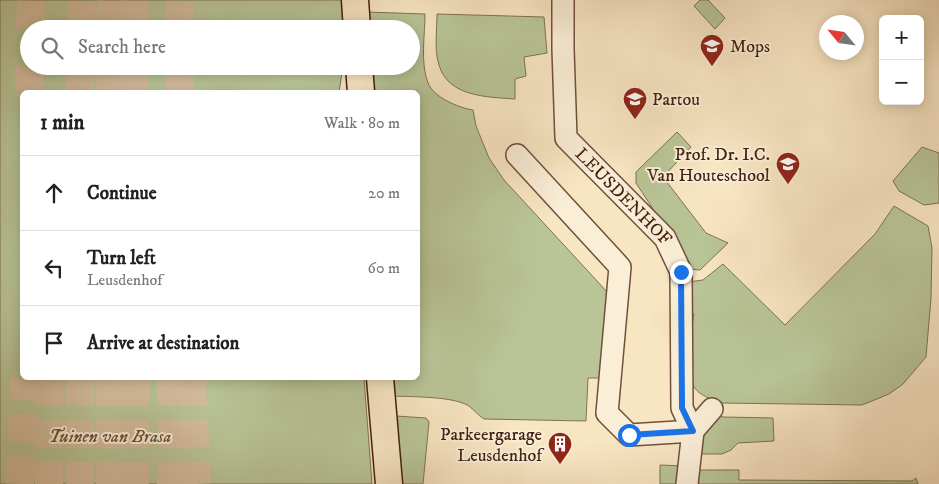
<!DOCTYPE html>
<html lang="en">
<head>
<meta charset="utf-8">
<style>
	body { margin:0; font-family:"IM FELL DW Pica",serif; background:#f6f6f6; color:#222 }
	.controls { position:absolute; right:15px; top:15px; display:grid; overflow:hidden; border-radius:8px; box-shadow:0 2px 12px #0003 }
	.controls button { width:45px; height:45px; display:grid; place-items:center; padding:0; border:0; border-bottom:1px solid #e0e0e0; background:#fff; color:#222; font:25px sans-serif }
	.compass { position:absolute; left:819px; top:15px; width:45px; height:45px; border-radius:50%; background:#fff; box-shadow:0 2px 12px #0003; rotate:299deg }
	.stop { position:absolute; width:15px; height:15px; margin:-11px; border:4px solid #1a73e8; border-radius:50%; background:#fff }
	.stop.end { background:#1a73e8; border-color:#fff; box-shadow:0 1px 5px #0008 }
	.list { margin:0; padding:0; list-style:none }
	h2 { display:flex; justify-content:space-between; align-items:center; height:65px; margin:0; padding:0 20px; font-size:21px }
	h2 small { font-size:16px; font-weight:400; color:#767676 }
	.list li { display:grid; grid-template-columns:32px 1fr auto; gap:15px; align-items:center; box-sizing:border-box; height:75px; padding:0 20px; border-top:1px solid #e0e0e0 }
	.list b { display:block; font-size:19px; white-space:nowrap }
	.list p { margin:0; font-size:16px; white-space:nowrap; color:#767676 }
	.list em { font-size:16px; font-style:normal; color:#767676 }
	.icon { flex:none; width:28px; height:28px; fill:none; stroke:currentColor; stroke-width:2; stroke-linecap:round; stroke-linejoin:round }
	.map { position:relative; flex:none; width:939px; height:484px; overflow:hidden }
	.search { position:absolute; background:#fff; box-shadow:0 2px 12px #0003; left:20px; top:20px; width:400px; height:55px; display:flex; align-items:center; gap:12px; box-sizing:border-box; padding:0 18px; border-radius:28px; color:#767676; font-size:19px }
	.panel { position:absolute; background:#fff; box-shadow:0 2px 12px #0003; left:20px; top:90px; width:400px; height:290px; border-radius:8px }
	.map>svg:first-child { display:block }
</style>
</head>
<body>
<div class="map">
<svg width="939" height="484" viewBox="0 0 939 484">
	<rect width="100%" height="100%" fill="#f8e5c2"/>
	<filter id="stains"><feTurbulence type="fractalNoise" baseFrequency=".004" numOctaves="4"/><feColorMatrix values="0 0 0 0 .2 0 0 0 0 .09 0 0 0 0 .02 0 0 0 .5 -.17"/></filter>
	<radialGradient id="worn" r=".72"><stop offset=".6" stop-color="#630" stop-opacity="0"/><stop offset="1" stop-color="#630" stop-opacity=".3"/></radialGradient>
	<g fill="#b9c597" stroke="#7e7254">
		<polygon points="0,0 343,0 345,29 29,29 29,66 343,66 339,92 22,92 22,378 364,378 372,484 0,484"/>
		<polygon points="700,0 708,0 725,18 715,29 694,6"/>
		<path d="M367 12 425 14C425 35 420 62 428 83 433 97 459 108 473 110L476 126 489 158 504 180 609 294 612 378H588L586 421 484 419C478 415 474 410 469 406 453 396 412 397 393 396L391 378H418V92H372L371 66H411V29H368Z"/>
		<path d="M437 14 544 17 547 53 524 57 526 76 515 79V99C488 97 448 97 439 65 434 50 437 30 437 14Z"/>
		<polygon points="677,132 691,147 663,177 706,233 728,243 700,270 686,269 674,241 636,183 636,172"/>
		<polygon points="922,147 939,153 939,203 924,205 899,191 893,181"/>
		<path d="M894 206 928 226 932 248 931 298 926 357 903 384 889 394 862 405 720 403C711 399 699 395 694 387 680 367 691 335 694 314H688V282L703 280 723 264 785 325 875 234Z"/>
		<polygon points="717,414 723,417 773,418 774,441 738,443 731,450 722,454 694,454 695,441"/>
		<polygon points="396,416 426,418 429,422 423,484 401,484"/>
		<polygon points="660,465 684,466 682,484 660,484"/>
		<polygon points="692,470 739,470 739,480 912,481 916,478 918,484 691,484"/>
	</g>
	<g fill="none" stroke-linecap="round" stroke-linejoin="round">
		<g stroke="#d4bd9e" stroke-width="28" stroke-dasharray="28 14" stroke-linecap="butt">
			<polyline points="30,29 31,0"/>
			<polyline points="81,29 81,0"/>
			<polyline points="110,29 111,0"/>
			<polyline points="134,29 135,0"/>
			<polyline points="180,29 180,0"/>
			<polyline points="180,66 180,92"/>
			<polyline points="29,92 30,66"/>
			<polyline points="80,92 80,66"/>
			<polyline points="110,92 110,66"/>
			<polyline points="134,92 134,66"/>
			<polyline points="49,378 49,484"/>
			<polyline points="80,378 80,484"/>
			<polyline points="110,378 110,484"/>
			<polyline points="135,378 135,484"/>
			<polyline points="171,378 171,484"/>
			<polyline points="192,378 197,484"/>
			<polyline points="20,484 24,378"/>
		</g>
		<defs>
			<g id="minor">
				<path id="s1" d="M563 0V49L566 138 665 238 681 272 682 408 693 431 687 484"/>
				<polyline points="517,155 620,267 607,413 629,435 693,431 712,409"/>
			</g>
			<g id="major">
				<polyline points="355,0 357,29"/>
				<polyline points="359,66 361,92"/>
				<polyline points="380,378 389,484"/>
			</g>
		</defs>
		<use href="#minor" stroke="#70503c" stroke-width="24"/>
		<use href="#major" stroke="#421f10" stroke-width="29"/>
		<use href="#minor" stroke="#faeed7" stroke-width="21"/>
		<use href="#major" stroke="#f8e5c2" stroke-width="26"/>
	</g>
	<g fill="none" stroke-linecap="round" stroke-linejoin="round">
		<polyline stroke="#1a73e8" stroke-width="6" points="629,435 693,431 682,408 681,272"/>
	</g>
	<defs>
		<symbol id="school-pin" viewBox="-11 -11 22 30"><path d="M0 17L-7.5 6A9.5 9.5 0 1 1 7.5 6Z" fill="#8f2418" stroke="#faeed7"/><path d="M0-5L7-2L0 1L-7-2ZM-4 1L0 2.5L4 1V4Q0 6-4 4Z" fill="#fff"/></symbol>
		<symbol id="building-pin" viewBox="-11 -11 22 30"><path d="M0 17L-7.5 6A9.5 9.5 0 1 1 7.5 6Z" fill="#8f2418" stroke="#faeed7"/><path d="M-4-6H4V6H1V3H-1V6H-4ZM-2.5-4.3h1.7v1.8h-1.7ZM.8-4.3h1.7v1.8H.8ZM-2.5-1h1.7V.8h-1.7ZM.8-1h1.7V.8H.8Z" fill="#fff"/></symbol>
	</defs>
	<g fill-rule="evenodd">
		<use href="#school-pin" x="698" y="32" width="28" height="38"/>
		<use href="#school-pin" x="621" y="85" width="28" height="38"/>
		<use href="#school-pin" x="774" y="150" width="28" height="38"/>
		<use href="#building-pin" x="546" y="430" width="28" height="38"/>
	</g>
	<g text-anchor="middle" stroke-width="4" stroke-linejoin="round" paint-order="stroke">
		<g font-size="18" fill="#421f10" stroke="#faeed7" text-anchor="start">
			<text x="730" y="52">Mops</text>
			<text x="652" y="105">Partou</text>
			<text x="770" y="160" text-anchor="end">Prof. Dr. I.C.<tspan x="770" dy="21">Van Houteschool</tspan></text>
			<text x="542" y="440" text-anchor="end">Parkeergarage<tspan x="542" dy="21">Leusdenhof</tspan></text>
		</g>
		<g font-size="18" fill="#421f10" stroke="#faeed7">
			<text dy="6" stroke="none"><textPath href="#s1" startOffset="220">LEUSDENHOF</textPath></text>
		</g>
		<g font-size="18" font-style="italic" fill="#665138" stroke="#faeed7">
			<text x="110" y="442">Tuinen van Brasa</text>
		</g>
	</g>
	<rect width="100%" height="100%" filter="url(#stains)"/>
	<rect width="100%" height="100%" fill="url(#worn)"/>
</svg>
<div class="controls">
<button>+</button>
<button>−</button>
</div>
<svg class="compass" viewBox="-18 -18 36 36"><path d="M0-13l5 13h-10z" fill="#e53935"/><path d="M0 13l5-13h-10z" fill="#767676"/></svg>
<div class="stop" style="left:629px;top:435px"></div>
<div class="stop end" style="left:681px;top:272px"></div>
<div class="search"><svg class="icon" aria-label="search" viewBox="0 0 24 24"><circle cx="10" cy="10" r="6"/><path d="M15 15l6 6"/></svg>Search here</div>
<section class="panel">
<h2>1 min<small>Walk · 80 m</small></h2>
<ul class="list">
<li><svg class="icon" aria-label="ahead" viewBox="0 0 24 24"><path d="M12 20V5M6 11l6-6 6 6"/></svg><div><b>Continue</b></div><em>20 m</em></li>
<li><svg class="icon" aria-label="left" viewBox="0 0 24 24"><path d="M17 20v-9H6M10 6l-5 5 5 5"/></svg><div><b>Turn left</b><p>Leusdenhof</p></div><em>60 m</em></li>
<li><svg class="icon" aria-label="arrive" viewBox="0 0 24 24"><path d="M6 21V4h12l-3 4 3 4H6"/></svg><div><b>Arrive at destination</b></div></li>
</ul>
</section>
</div>
</body>
</html>
